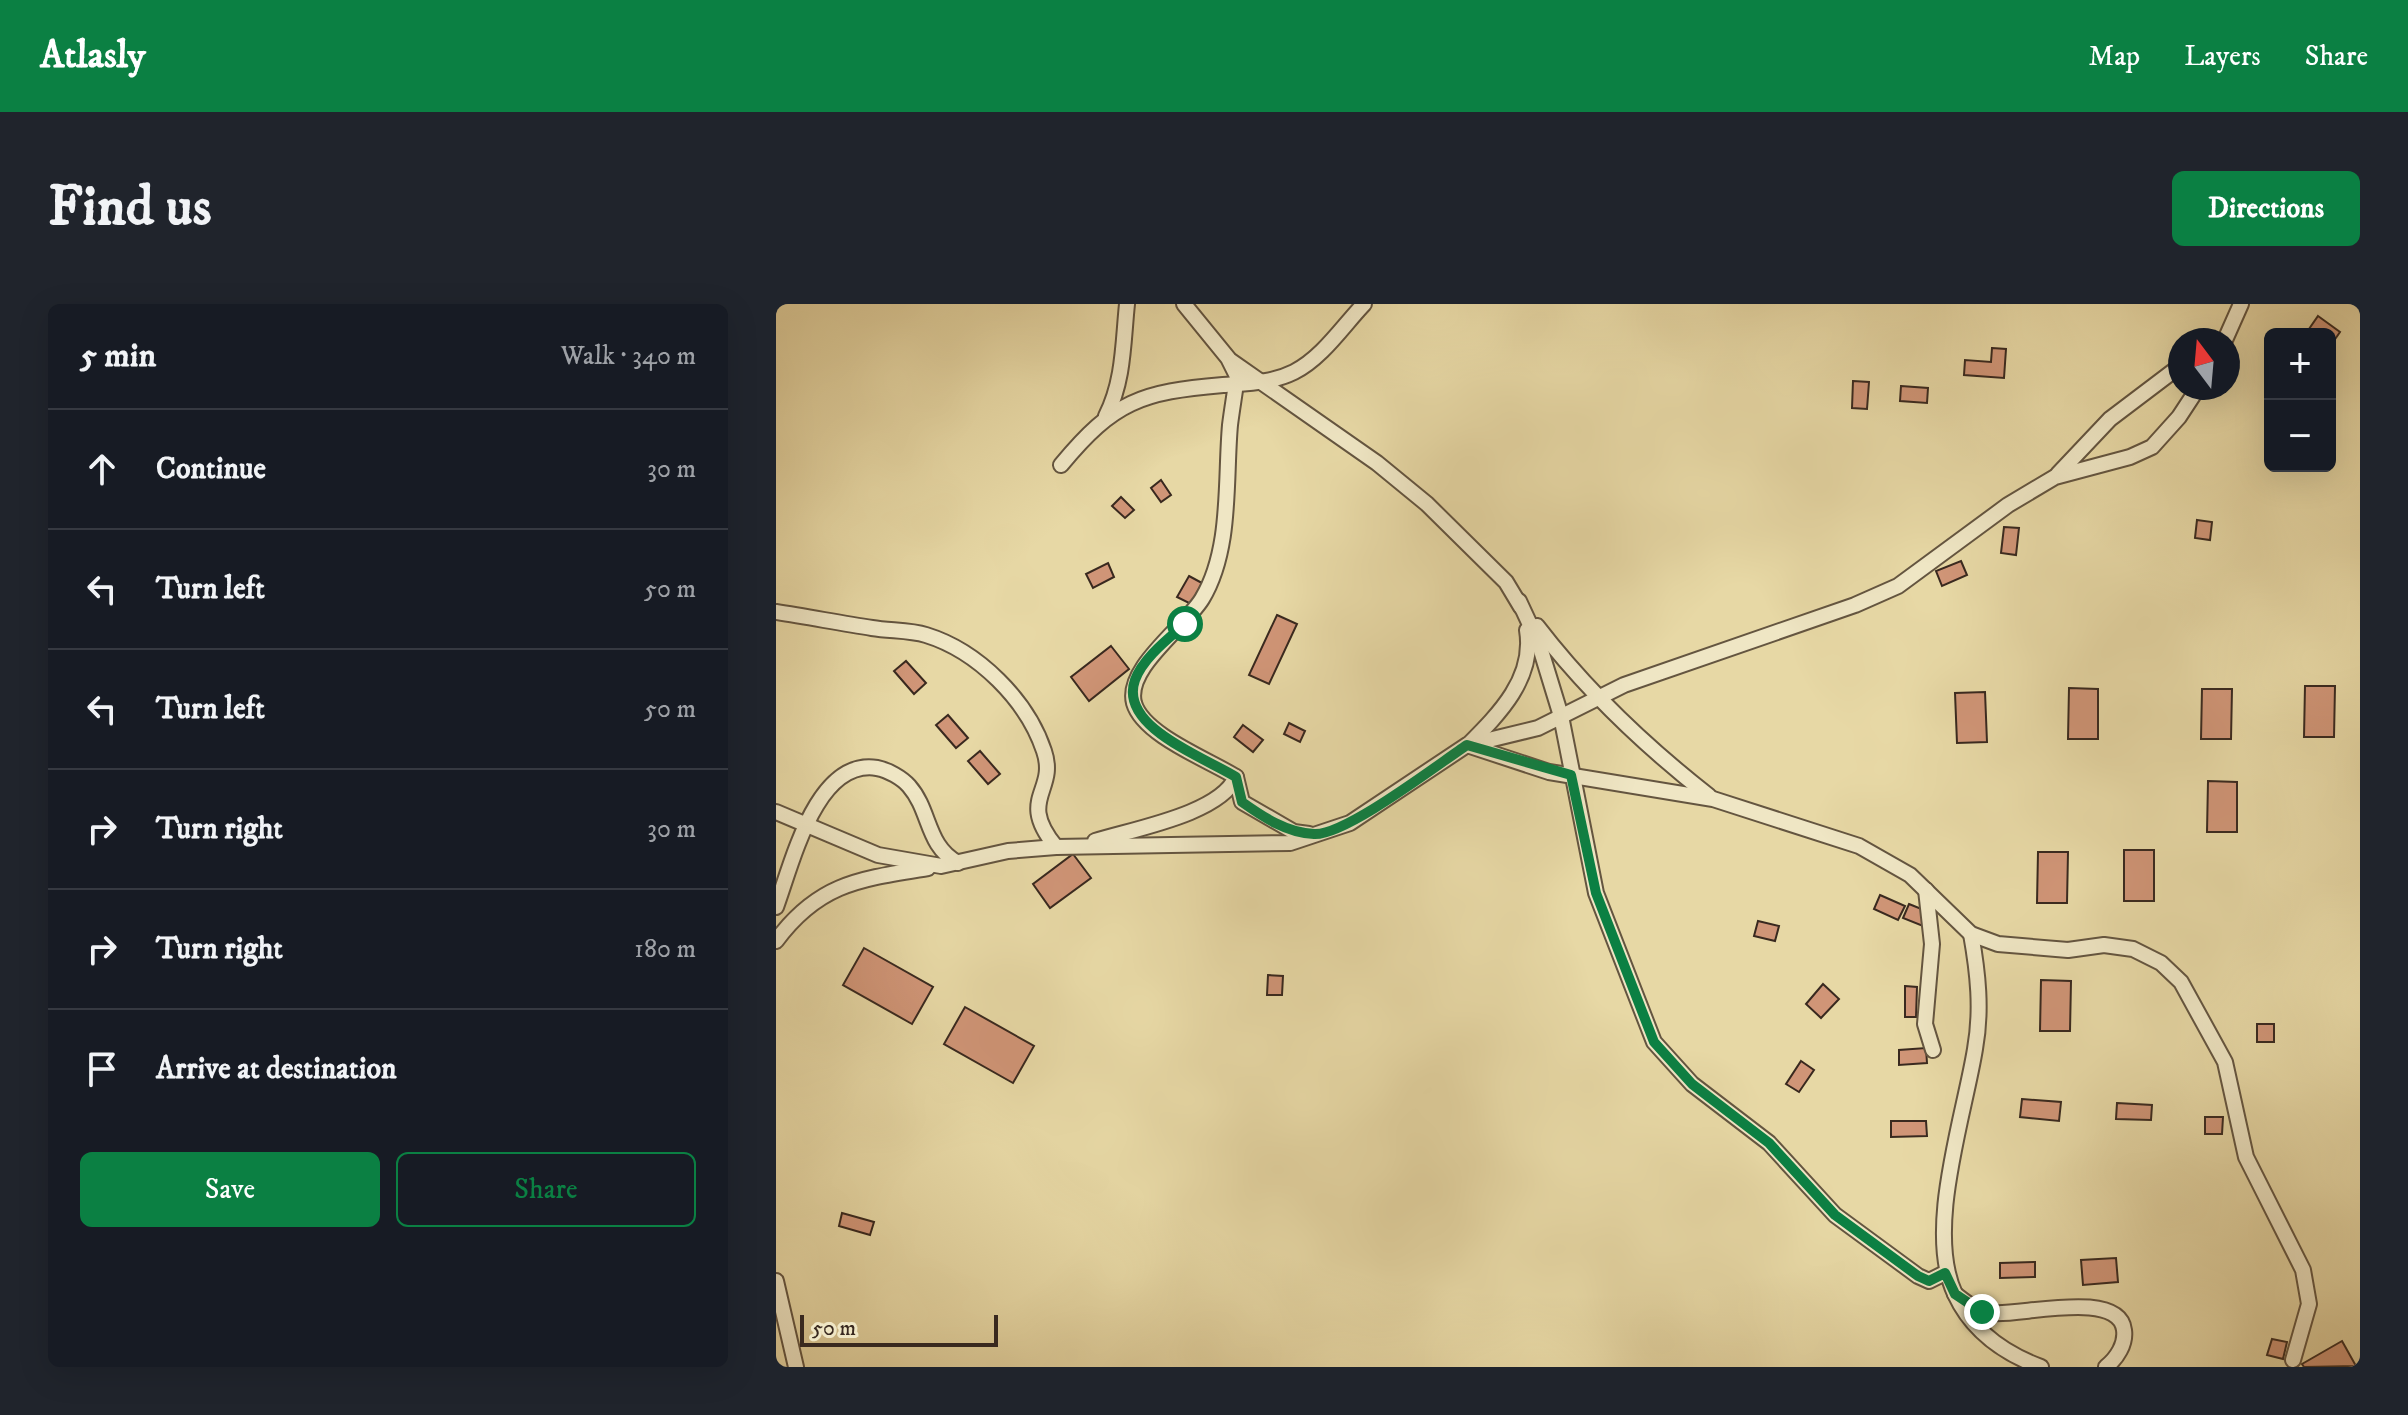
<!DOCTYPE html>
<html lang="en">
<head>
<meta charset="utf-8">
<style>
	body { margin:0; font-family:"IM FELL DW Pica",serif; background:#20242c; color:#f1f3f6 }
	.controls { position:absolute; right:24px; top:24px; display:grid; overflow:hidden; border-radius:12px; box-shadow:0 8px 32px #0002 }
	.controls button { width:72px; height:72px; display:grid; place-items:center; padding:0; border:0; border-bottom:2px solid #363941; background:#171b24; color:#f1f3f6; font:40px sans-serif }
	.compass { position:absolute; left:1392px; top:24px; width:72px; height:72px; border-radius:50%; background:#171b24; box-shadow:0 8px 32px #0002; rotate:344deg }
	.scale { position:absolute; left:24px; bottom:20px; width:198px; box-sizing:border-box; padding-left:8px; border:4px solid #39291f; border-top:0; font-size:22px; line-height:28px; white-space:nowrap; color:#39291f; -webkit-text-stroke:6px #efe6c4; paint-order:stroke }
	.stop { position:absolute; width:24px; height:24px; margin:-18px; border:6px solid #0b8043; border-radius:50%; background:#fff }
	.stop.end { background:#0b8043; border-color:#fff; box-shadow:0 2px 8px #0008 }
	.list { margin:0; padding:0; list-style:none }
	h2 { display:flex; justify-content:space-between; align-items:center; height:104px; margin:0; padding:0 32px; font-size:34px }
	h2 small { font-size:26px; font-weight:400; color:#9ea1a6 }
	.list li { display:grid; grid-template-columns:52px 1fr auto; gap:24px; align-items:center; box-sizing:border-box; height:120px; padding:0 32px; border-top:2px solid #363941 }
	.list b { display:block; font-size:30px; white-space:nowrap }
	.list em { font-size:26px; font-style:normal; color:#9ea1a6 }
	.actions { display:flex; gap:16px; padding:24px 32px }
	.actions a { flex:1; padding:18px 0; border:2px solid #0b8043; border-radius:12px; text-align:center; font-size:28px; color:#0b8043 }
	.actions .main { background:#0b8043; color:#fff }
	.icon { flex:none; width:44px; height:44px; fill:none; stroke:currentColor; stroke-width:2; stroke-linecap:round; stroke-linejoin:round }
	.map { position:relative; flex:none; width:1584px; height:1063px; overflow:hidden; border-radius:12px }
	header { display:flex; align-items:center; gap:48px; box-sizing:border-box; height:112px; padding:0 40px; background:#0b8043; color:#fff }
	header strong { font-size:38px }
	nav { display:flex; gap:44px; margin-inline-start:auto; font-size:28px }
	.intro { display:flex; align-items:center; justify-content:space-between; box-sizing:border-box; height:192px; padding:0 48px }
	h1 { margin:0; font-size:56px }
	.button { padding:20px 36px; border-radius:12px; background:#0b8043; color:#fff; font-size:28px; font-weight:700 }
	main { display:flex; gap:48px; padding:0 48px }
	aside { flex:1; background:#171b24; border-radius:12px; box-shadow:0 8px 32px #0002 }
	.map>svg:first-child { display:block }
</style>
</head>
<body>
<header>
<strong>Atlasly</strong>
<nav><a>Map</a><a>Layers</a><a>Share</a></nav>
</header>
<div class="intro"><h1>Find us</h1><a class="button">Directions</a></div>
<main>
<aside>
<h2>5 min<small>Walk · 340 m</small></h2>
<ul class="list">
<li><svg class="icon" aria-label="ahead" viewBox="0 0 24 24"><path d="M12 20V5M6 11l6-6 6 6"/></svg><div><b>Continue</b></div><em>30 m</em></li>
<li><svg class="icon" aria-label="left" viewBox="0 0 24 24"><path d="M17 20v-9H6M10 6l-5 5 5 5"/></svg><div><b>Turn left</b></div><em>50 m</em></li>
<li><svg class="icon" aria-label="left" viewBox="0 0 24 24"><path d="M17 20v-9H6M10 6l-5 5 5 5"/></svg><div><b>Turn left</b></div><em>50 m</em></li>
<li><svg class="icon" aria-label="right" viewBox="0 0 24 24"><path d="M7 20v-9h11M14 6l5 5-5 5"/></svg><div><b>Turn right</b></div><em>30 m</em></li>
<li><svg class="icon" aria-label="right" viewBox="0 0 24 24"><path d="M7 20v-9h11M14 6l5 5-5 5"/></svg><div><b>Turn right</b></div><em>180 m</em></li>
<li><svg class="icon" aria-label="arrive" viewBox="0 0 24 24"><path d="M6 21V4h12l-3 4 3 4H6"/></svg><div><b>Arrive at destination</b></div></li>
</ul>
<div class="actions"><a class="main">Save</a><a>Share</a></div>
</aside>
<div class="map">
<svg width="1584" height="1063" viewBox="0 0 1584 1063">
	<rect width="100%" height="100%" fill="#e7d8a5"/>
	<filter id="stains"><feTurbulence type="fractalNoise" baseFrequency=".0025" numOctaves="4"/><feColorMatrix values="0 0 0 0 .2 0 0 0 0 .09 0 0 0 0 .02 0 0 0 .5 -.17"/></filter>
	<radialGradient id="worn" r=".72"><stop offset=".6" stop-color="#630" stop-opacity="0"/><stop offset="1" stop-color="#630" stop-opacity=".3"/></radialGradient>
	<g fill="#d09577" stroke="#39291f" stroke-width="2">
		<polygon points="1542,12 1564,28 1555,41 1554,30 1540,30 1533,25"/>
		<polygon points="1216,44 1230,45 1228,74 1188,71 1189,56 1215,58"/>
		<polygon points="1077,77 1093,78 1091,105 1076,104"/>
		<polygon points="1125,82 1152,84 1151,99 1124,97"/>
		<polygon points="385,176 395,191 385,198 375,184"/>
		<polygon points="345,193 358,206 349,214 336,202"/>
		<polygon points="1421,216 1436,218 1434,236 1419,234"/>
		<polygon points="1228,223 1243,224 1240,251 1225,249"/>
		<polygon points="1185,257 1191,271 1166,282 1160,267"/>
		<polygon points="332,259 338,273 317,284 310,270"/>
		<polygon points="413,272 426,279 415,300 401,293"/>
		<polygon points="501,311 521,320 493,380 473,371"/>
		<polygon points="335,342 353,365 313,397 295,373"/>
		<polygon points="130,357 150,379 138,390 118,367"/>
		<polygon points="1529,382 1559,382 1558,433 1528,433"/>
		<polygon points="1293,384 1322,385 1322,435 1292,435"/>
		<polygon points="1426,385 1456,385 1455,435 1425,435"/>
		<polygon points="1209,388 1211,438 1181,439 1179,389"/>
		<polygon points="172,411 192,434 180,444 160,421"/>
		<polygon points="513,419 529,427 524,438 508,430"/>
		<polygon points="467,421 487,436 477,448 458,433"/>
		<polygon points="204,447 224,470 212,480 192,457"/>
		<polygon points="1432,477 1461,478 1461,528 1431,528"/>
		<rect x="1348" y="546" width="30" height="51"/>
		<polygon points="1262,548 1292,548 1291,599 1261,599"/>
		<polygon points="297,550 315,574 274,604 257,580"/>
		<polygon points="1104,591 1129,602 1122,616 1098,605"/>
		<polygon points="1133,600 1158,610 1152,624 1127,614"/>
		<polygon points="982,617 1003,622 999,637 978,632"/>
		<polygon points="88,644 157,683 136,720 67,681"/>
		<polygon points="492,671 507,672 506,691 491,691"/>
		<polygon points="1265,676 1295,677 1294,727 1264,727"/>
		<polygon points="1047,680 1063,695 1045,714 1030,700"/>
		<polygon points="1129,682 1141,683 1140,713 1129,713"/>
		<polygon points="189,703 258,742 237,779 168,740"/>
		<rect x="1481" y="720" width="17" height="18"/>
		<polygon points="1150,744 1151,759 1123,761 1123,746"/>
		<polygon points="1025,757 1038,766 1023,788 1010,780"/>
		<polygon points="1246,795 1285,798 1283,817 1244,813"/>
		<polygon points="1341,799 1376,801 1375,816 1340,815"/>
		<polygon points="1429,813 1447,813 1446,830 1429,830"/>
		<polygon points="1115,817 1150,817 1151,832 1115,833"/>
		<polygon points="66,909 98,918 94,931 63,922"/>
		<polygon points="1340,954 1342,978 1307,981 1305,956"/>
		<polygon points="1259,958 1259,973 1224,974 1224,959"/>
		<polygon points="1496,1035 1511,1038 1507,1055 1491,1051"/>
		<polygon points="1566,1037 1580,1062 1528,1063 1526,1060"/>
	</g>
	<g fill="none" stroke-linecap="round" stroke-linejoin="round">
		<defs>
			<g id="lane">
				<path d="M408 0 452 54 461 72C459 88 456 105 454 121 449 177 456 245 426 295 408 324 349 364 358 399 367 431 433 456 460 473L466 498 518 528 533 530"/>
				<polyline points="1449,36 1465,0"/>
				<polyline points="455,57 601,159 651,200 730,278 745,303"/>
				<path d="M330 112C348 77 347 38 351 0"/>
				<path d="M285 161C338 97 365 88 447 81 472 79 496 79 518 68 546 54 567 22 588 0"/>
				<polyline points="1282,170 1334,115 1404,62"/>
				<polyline points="743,297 763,340 785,412 820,589 878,738 916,780 993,839 1059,911 1142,972 1153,977 1169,969"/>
				<path d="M0 308C32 313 64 319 96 324 114 327 134 326 150 331 202 347 251 396 268 447 282 488 240 494 280 543"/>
				<path d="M761 322C811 387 869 442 933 492"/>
				<polyline points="692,441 762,424 848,381 1079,301 1122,282 1232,201 1279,173 1354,153 1376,143 1403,113 1422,84"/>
				<path d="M692 441C723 410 759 374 751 326"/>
				<polyline points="0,508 102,551 165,562 232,547 280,543 514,539 574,519 691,441 773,468 937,495 1083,542 1134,571 1195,630 1222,640 1292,646 1328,641 1357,645 1385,659 1405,678 1449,758 1470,853 1527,966 1533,1000 1517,1056"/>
				<path d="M319 537C357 525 444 510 460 473"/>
				<polyline points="1150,586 1156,640 1149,720 1157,746"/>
				<path d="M0 603C16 560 40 454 101 464 112 466 126 474 133 482 155 507 150 542 182 559"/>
				<path d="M0 637C43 579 84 575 152 564"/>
				<polyline points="0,977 20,1063"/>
				<path d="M1179 990C1149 926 1188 813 1199 745 1206 706 1202 669 1195 630"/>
				<path d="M1265 1063C1227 1049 1196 1027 1179 990 1192 1000 1201 1008 1217 1009 1244 1012 1343 985 1348 1026 1350 1040 1341 1054 1330 1063"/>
			</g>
		</defs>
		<use href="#lane" stroke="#645540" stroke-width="18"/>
		<use href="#lane" stroke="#efe6c4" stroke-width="14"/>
	</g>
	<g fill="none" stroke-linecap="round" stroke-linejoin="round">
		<path stroke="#0b8043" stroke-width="10" d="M409 320C392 335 367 354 359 376 342 423 430 454 460 473L466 498C487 513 511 529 538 530 569 532 661 461 691 441L795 471 820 589 878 738 916 780 993 839 1059 911 1142 972 1153 977 1169 969 1179 990 1206 1008"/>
	</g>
	<rect width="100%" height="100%" filter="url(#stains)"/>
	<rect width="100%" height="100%" fill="url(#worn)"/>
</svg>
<div class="controls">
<button>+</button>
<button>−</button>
</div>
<svg class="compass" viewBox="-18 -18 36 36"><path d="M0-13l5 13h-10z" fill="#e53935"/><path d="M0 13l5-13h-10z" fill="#9ea1a6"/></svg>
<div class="scale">50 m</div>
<div class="stop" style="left:409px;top:320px"></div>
<div class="stop end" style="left:1206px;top:1008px"></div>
</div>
</main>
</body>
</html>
